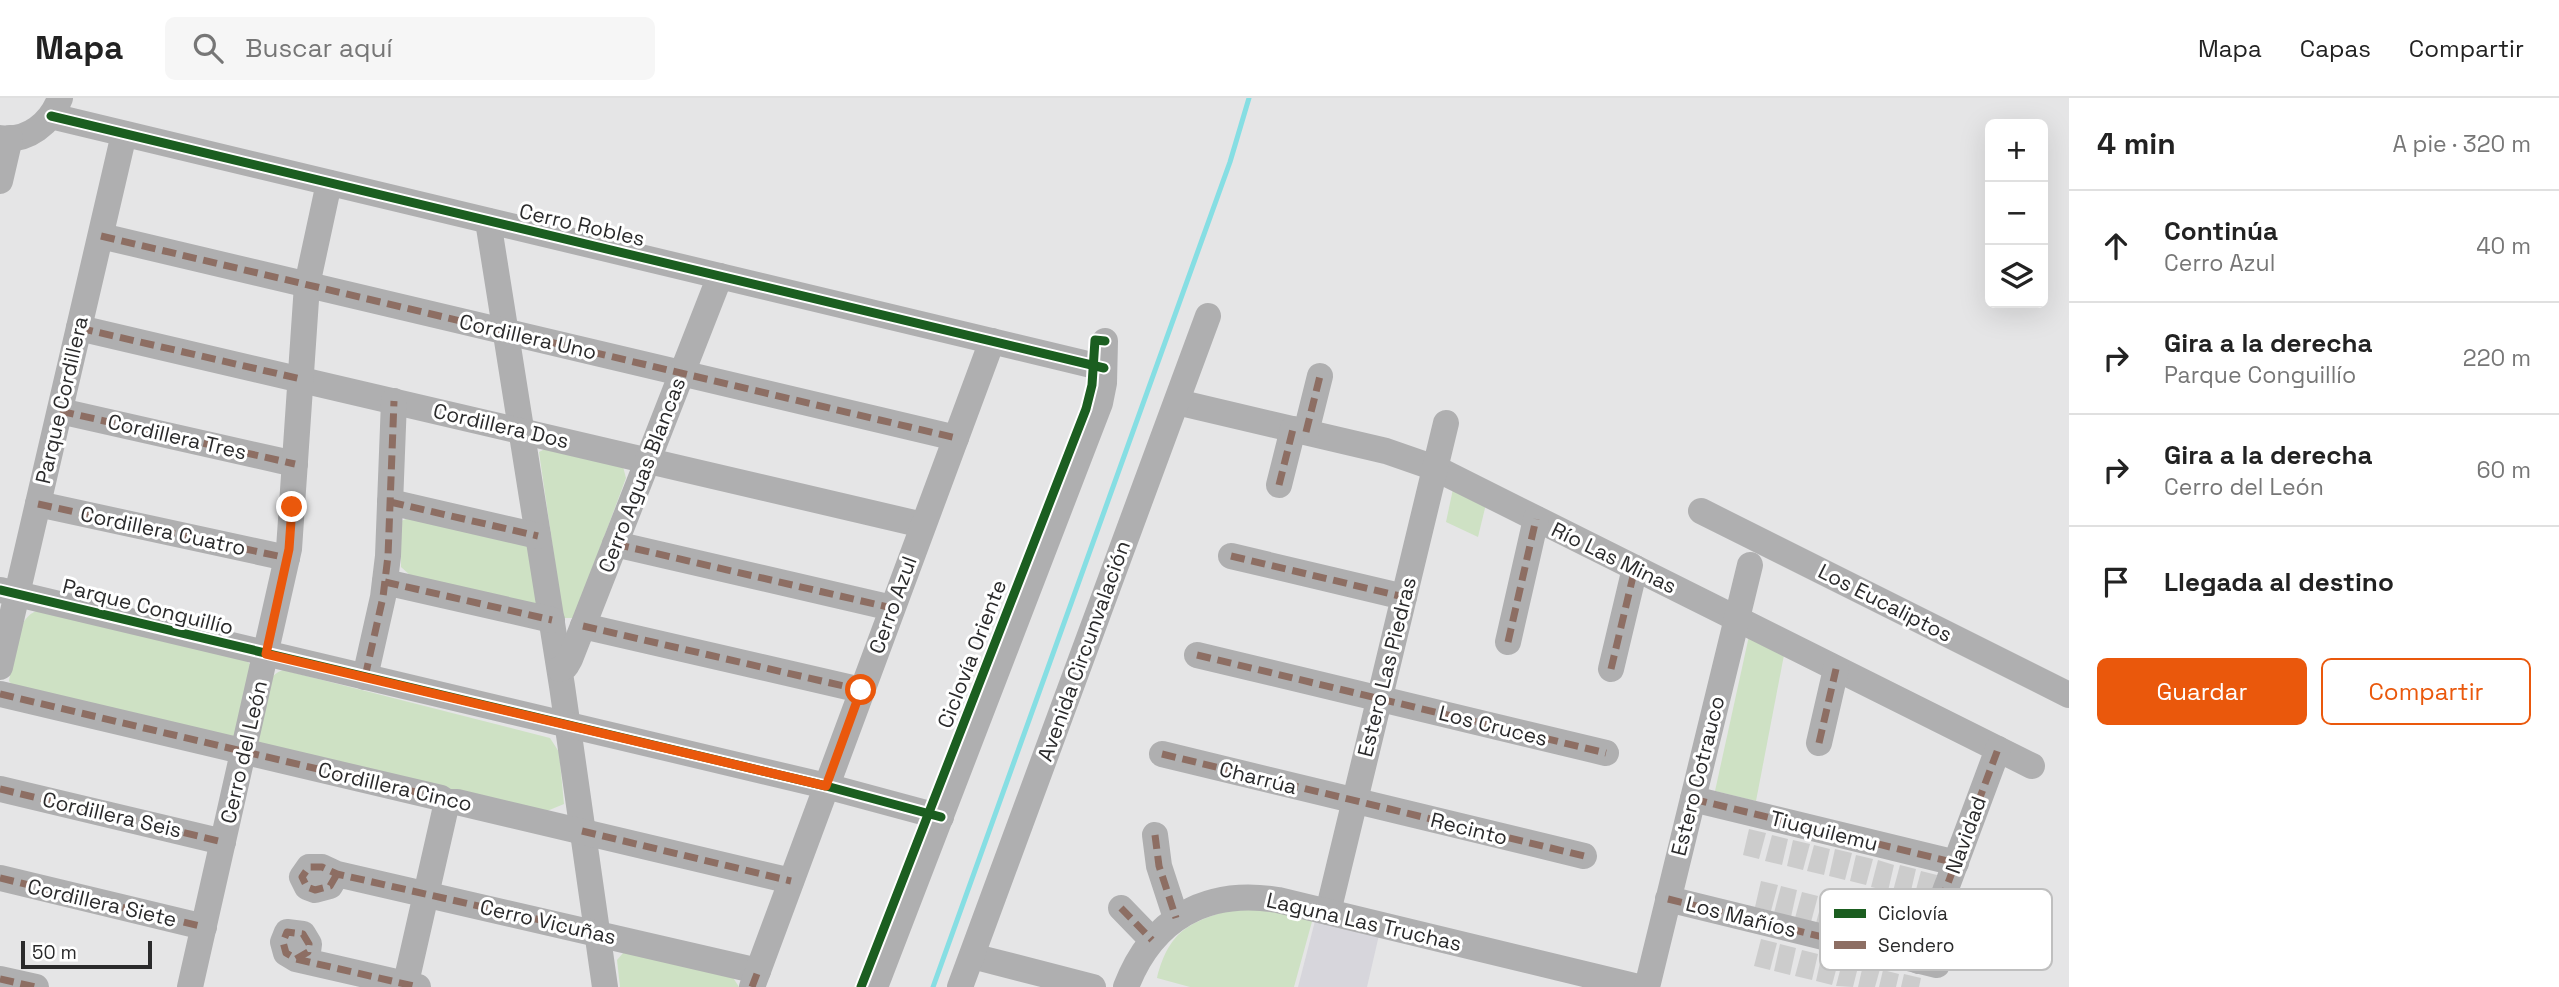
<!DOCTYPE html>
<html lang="es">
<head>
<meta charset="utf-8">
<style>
	body { margin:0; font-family:"Space Grotesk",sans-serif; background:#f6f6f6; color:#222 }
	.controls { position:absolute; right:21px; top:21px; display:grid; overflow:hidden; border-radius:10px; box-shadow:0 7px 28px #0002 }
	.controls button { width:63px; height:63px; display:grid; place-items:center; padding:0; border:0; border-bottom:2px solid #e0e0e0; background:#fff; color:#222; font:35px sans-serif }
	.scale { position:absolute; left:21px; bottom:18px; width:131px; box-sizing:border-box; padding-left:7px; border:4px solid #2a2a2b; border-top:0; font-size:19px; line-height:24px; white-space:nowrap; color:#2a2a2b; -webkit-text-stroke:5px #fff; paint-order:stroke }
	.stop { position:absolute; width:21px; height:21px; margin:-16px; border:5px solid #ea580c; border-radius:50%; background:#fff }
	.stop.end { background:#ea580c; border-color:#fff; box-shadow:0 2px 7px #0008 }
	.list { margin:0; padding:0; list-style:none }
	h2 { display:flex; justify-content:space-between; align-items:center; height:91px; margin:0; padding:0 28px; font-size:30px }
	h2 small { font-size:23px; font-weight:400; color:#767676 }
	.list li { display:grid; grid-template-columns:46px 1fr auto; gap:21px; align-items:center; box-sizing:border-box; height:112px; padding:0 28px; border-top:2px solid #e0e0e0 }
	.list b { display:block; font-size:26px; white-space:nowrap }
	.list p { margin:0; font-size:23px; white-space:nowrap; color:#767676 }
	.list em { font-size:23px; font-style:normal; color:#767676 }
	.actions { display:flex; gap:14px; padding:21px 28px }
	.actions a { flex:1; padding:16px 0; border:2px solid #ea580c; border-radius:10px; text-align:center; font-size:24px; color:#ea580c }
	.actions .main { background:#ea580c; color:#fff }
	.icon { flex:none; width:38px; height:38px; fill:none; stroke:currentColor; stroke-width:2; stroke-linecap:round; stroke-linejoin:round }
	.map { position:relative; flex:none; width:2069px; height:889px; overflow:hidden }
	header { display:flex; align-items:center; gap:42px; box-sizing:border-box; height:98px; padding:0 35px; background:#fff; border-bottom:2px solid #e0e0e0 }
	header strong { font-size:33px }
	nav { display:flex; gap:38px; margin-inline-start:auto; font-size:24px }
	.search { width:490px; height:63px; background:#f6f6f6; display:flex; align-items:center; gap:18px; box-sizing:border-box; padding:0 24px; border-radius:10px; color:#767676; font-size:26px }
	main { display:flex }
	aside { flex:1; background:#fff }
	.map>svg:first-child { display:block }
</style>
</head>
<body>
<header>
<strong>Mapa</strong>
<div class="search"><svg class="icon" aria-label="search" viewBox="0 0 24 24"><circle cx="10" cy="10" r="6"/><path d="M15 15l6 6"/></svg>Buscar aquí</div>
<nav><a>Mapa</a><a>Capas</a><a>Compartir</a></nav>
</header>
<main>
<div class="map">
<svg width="2069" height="889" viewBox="0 0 2069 889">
	<rect width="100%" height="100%" fill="#e5e5e6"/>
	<polygon fill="#d7d6dc" points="1315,823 1379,837 1367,889 1298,889"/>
	<g fill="#cee1c4">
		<polygon points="549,349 622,365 626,380 574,520 563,520 539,354"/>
		<polygon points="1453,391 1486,406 1478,439 1446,424"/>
		<polygon points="411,419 525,445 532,450 540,503 533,508 411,478 401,469 401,423"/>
		<path d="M39 512 246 562 251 567 237 637 228 640 13 588 9 583C14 560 14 519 39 512Z"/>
		<polygon points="1749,538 1784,557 1756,703 1715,693"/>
		<path d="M283 572 550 640 559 654 564 706 547 713 260 648 255 642C259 621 259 579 283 572Z"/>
		<path d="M1239 809 1313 820 1294 889H1190L1157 880C1170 829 1192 824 1239 809Z"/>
		<polygon points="624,854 732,878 739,889 620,889 617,862"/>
	</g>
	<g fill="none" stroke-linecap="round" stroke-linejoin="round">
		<polyline stroke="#86dee3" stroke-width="5" points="933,889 1230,64 1249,0"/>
	</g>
	<g fill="#ccc">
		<polygon points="1749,731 1766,735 1759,761 1743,757"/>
		<polygon points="1772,737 1788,741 1782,767 1765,763"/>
		<polygon points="1793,742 1810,746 1803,772 1787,768"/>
		<polygon points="1814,747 1830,751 1824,777 1807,773"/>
		<polygon points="1835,751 1852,755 1845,782 1829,778"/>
		<polygon points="1856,757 1873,761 1866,787 1850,783"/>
		<polygon points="1878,762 1894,767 1888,793 1871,789"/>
		<polygon points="1900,767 1916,771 1910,797 1893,793"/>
		<polygon points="1921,773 1937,777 1931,803 1914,799"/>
		<polygon points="1761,783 1778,787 1771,813 1755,809"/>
		<polygon points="1781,788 1797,792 1791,819 1774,815"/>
		<polygon points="1802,794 1818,798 1811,824 1795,820"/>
		<polygon points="1823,799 1839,803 1832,829 1816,825"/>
		<polygon points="1761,841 1777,845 1770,872 1754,868"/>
		<polygon points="1780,846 1796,850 1790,877 1774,873"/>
		<polygon points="1802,852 1818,856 1812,882 1795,878"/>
		<polygon points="1822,856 1839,861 1832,887 1816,883"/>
		<polygon points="1843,861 1859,865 1853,889 1836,888"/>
		<polygon points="1863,867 1880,871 1875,889 1858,889"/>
		<polygon points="1883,872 1899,876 1896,889 1879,889"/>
		<polygon points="1904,876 1921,880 1919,889 1901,889"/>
	</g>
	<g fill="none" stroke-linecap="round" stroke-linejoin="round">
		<g stroke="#afafb0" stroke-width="26">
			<polyline points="51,18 1104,270"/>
			<path d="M0 40C28 44 51 25 60 0"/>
			<polyline points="0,83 10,40"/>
			<polyline points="488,123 562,588 605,889"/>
			<polyline points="101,138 956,340"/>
			<polyline points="79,230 923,427"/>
			<polyline points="1177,304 1386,353 1435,370 2032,668"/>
			<polyline points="60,313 295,366"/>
			<polyline points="1306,334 1320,278"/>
			<polyline points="1279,387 1293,331"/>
			<polyline points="390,404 538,438"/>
			<polyline points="38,406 287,460"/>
			<polyline points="1701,413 2069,597"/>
			<polyline points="615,446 892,510"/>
			<polyline points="1231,458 1404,499"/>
			<polyline points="385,484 552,522"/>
			<polyline points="0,492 826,688 941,719"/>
			<polyline points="583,528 861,592"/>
			<polyline points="1508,544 1536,421"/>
			<polyline points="1197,557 1606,655"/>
			<polyline points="0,569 124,36"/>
			<polyline points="560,571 566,568 570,561 720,178"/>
			<polyline points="1611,571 1635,470"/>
			<polyline points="365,579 383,499 388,458 394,303"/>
			<polyline points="0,596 441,700 447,704 457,704 791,783"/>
			<polyline points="1819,645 1836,571"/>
			<polyline points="1162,656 1584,758"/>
			<polyline points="0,691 223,744"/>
			<polyline points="1693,701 1956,765"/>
			<polyline points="1155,737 1159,768 1176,820"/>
			<polyline points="337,776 330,788 315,792 307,789 302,779 309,769 322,769 337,776 758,873"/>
			<polyline points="0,780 204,829"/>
			<polyline points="1668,801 1937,867"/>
			<polyline points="1121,810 1152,842"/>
			<polyline points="1328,814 1446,325"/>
			<polyline points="972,858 1093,889"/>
			<polyline points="296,861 308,854 309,846 303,836 287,834 283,844 286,855 296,861 418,889"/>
			<polyline points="1919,863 1998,651"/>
			<polyline points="0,881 36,889"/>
			<polyline points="190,889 289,451 307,187 329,85"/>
			<polyline points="405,889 447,704"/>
			<polyline points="752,889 992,243"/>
			<polyline points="875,889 1100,305 1104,285 1105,243"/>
			<polyline points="960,889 1208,218"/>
			<path d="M1126 889C1152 821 1206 790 1278 802L1638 889"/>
			<polyline points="1647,889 1750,467"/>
		</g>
		<g stroke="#8d6e63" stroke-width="7" stroke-dasharray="14 7" stroke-linecap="butt">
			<polyline points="101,138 956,340"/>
			<polyline points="79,230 301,281"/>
			<polyline points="60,313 295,366"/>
			<polyline points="1306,334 1320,278"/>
			<polyline points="1279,387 1293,331"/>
			<polyline points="390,404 538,438"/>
			<polyline points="38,406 287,460"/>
			<polyline points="615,446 892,510"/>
			<polyline points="1231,458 1404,499"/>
			<polyline points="385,484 552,522"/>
			<polyline points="583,528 861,592"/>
			<polyline points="1508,544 1536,421"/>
			<polyline points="1197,557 1606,655"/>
			<polyline points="1611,571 1635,470"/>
			<polyline points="365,579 383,499 388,458 394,303"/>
			<polyline points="0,596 441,700 447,704"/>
			<polyline points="1819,645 1836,571"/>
			<polyline points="1162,656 1584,758"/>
			<polyline points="0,691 223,744"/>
			<polyline points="1693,701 1956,765"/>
			<polyline points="582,733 791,783"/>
			<polyline points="1155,737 1159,768 1176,820"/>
			<polyline points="337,776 330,788 315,792 307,789 302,779 309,769 322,769 337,776 598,835"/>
			<polyline points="0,780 204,829"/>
			<polyline points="1668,801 1937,867"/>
			<polyline points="1121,810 1152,842"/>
			<polyline points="296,861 308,854 309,846 303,836 287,834 283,844 286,855 296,861 418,889"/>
			<polyline points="1919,863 1998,651"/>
			<polyline points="0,881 36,889"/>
			<polyline points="752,889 758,873"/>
		</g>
		<defs>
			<g id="cycleway">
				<polyline points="51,18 1104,270"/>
				<polyline points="0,492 826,688 941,719"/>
				<polyline points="861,889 1086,311 1092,287 1095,242 1105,243"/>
			</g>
		</defs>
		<use href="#cycleway" stroke="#fff" stroke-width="13"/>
		<use href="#cycleway" stroke="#1b5e20" stroke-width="9"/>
	</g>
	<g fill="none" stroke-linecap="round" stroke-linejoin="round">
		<polyline stroke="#ea580c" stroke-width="9" points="292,409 289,451 266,556 826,688 861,592"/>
	</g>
	<g text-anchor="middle" stroke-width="6" stroke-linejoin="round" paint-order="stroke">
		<g font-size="21" fill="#2a2a2b" stroke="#fff">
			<text transform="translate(582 127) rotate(13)" y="7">Cerro Robles</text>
			<text transform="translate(528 239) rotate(13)" y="7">Cordillera Uno</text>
			<text transform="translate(62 302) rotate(-77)" y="7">Parque Cordillera</text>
			<text transform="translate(501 328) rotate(13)" y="7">Cordillera Dos</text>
			<text transform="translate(177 339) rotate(13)" y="7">Cordillera Tres</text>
			<text transform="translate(642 377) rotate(-69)" y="7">Cerro Aguas Blancas</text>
			<text transform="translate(163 433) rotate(12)" y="7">Cordillera Cuatro</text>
			<text transform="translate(1614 460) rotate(26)" y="7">Río Las Minas</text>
			<text transform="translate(1885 505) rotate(27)" y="7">Los Eucaliptos</text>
			<text transform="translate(893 507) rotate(-70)" y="7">Cerro Azul</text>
			<text transform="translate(148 509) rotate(14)" y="7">Parque Conguillío</text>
			<text transform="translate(1084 553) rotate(-70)" y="7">Avenida Circunvalación</text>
			<text transform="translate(972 556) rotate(-69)" y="7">Ciclovía Oriente</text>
			<text transform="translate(1387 569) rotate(-76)" y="7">Estero Las Piedras</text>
			<text transform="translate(1493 628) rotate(14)" y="7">Los Cruces</text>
			<text transform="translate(244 654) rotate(-77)" y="7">Cerro del León</text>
			<text transform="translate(1698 678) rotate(-76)" y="7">Estero Cotrauco</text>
			<text transform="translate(1258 680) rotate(14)" y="7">Charrúa</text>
			<text transform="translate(395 689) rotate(13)" y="7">Cordillera Cinco</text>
			<text transform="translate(112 717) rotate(13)" y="7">Cordillera Seis</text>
			<text transform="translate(1469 731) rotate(14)" y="7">Recinto</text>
			<text transform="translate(1824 733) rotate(14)" y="7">Tiuquilemu</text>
			<text transform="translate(1966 737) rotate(-70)" y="7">Navidad</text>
			<text transform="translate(102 805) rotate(13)" y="7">Cordillera Siete</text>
			<text transform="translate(1741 819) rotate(14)" y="7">Los Mañíos</text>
			<text transform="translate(548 824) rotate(13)" y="7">Cerro Vicuñas</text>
			<text transform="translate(1364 824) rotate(13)" y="7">Laguna Las Truchas</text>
		</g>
	</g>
	<rect x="1820" y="791" width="232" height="81" rx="10" fill="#fff" stroke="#bfbfbf" stroke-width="2"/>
	<rect x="1834" y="811" width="32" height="9" fill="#1b5e20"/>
	<rect x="1834" y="843" width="32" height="8" fill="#8d6e63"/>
	<g font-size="19" fill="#2a2a2b">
		<text x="1878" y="822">Ciclovía</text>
		<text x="1878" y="854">Sendero</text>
	</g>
</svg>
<div class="controls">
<button>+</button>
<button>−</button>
<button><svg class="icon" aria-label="layers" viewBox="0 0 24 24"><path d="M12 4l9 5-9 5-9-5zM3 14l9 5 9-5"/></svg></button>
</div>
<div class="scale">50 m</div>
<div class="stop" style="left:861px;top:592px"></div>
<div class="stop end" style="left:292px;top:409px"></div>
</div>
<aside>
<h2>4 min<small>A pie · 320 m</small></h2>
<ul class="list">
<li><svg class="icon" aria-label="ahead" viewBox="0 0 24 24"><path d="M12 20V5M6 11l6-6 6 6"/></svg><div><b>Continúa</b><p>Cerro Azul</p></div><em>40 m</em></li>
<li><svg class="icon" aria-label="right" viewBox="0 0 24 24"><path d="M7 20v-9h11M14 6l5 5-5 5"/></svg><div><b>Gira a la derecha</b><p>Parque Conguillío</p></div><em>220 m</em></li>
<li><svg class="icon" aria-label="right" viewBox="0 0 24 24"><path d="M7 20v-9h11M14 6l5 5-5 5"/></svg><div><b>Gira a la derecha</b><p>Cerro del León</p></div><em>60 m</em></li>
<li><svg class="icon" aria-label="arrive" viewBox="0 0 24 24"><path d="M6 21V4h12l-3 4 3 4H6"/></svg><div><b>Llegada al destino</b></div></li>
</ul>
<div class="actions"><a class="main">Guardar</a><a>Compartir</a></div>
</aside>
</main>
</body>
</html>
